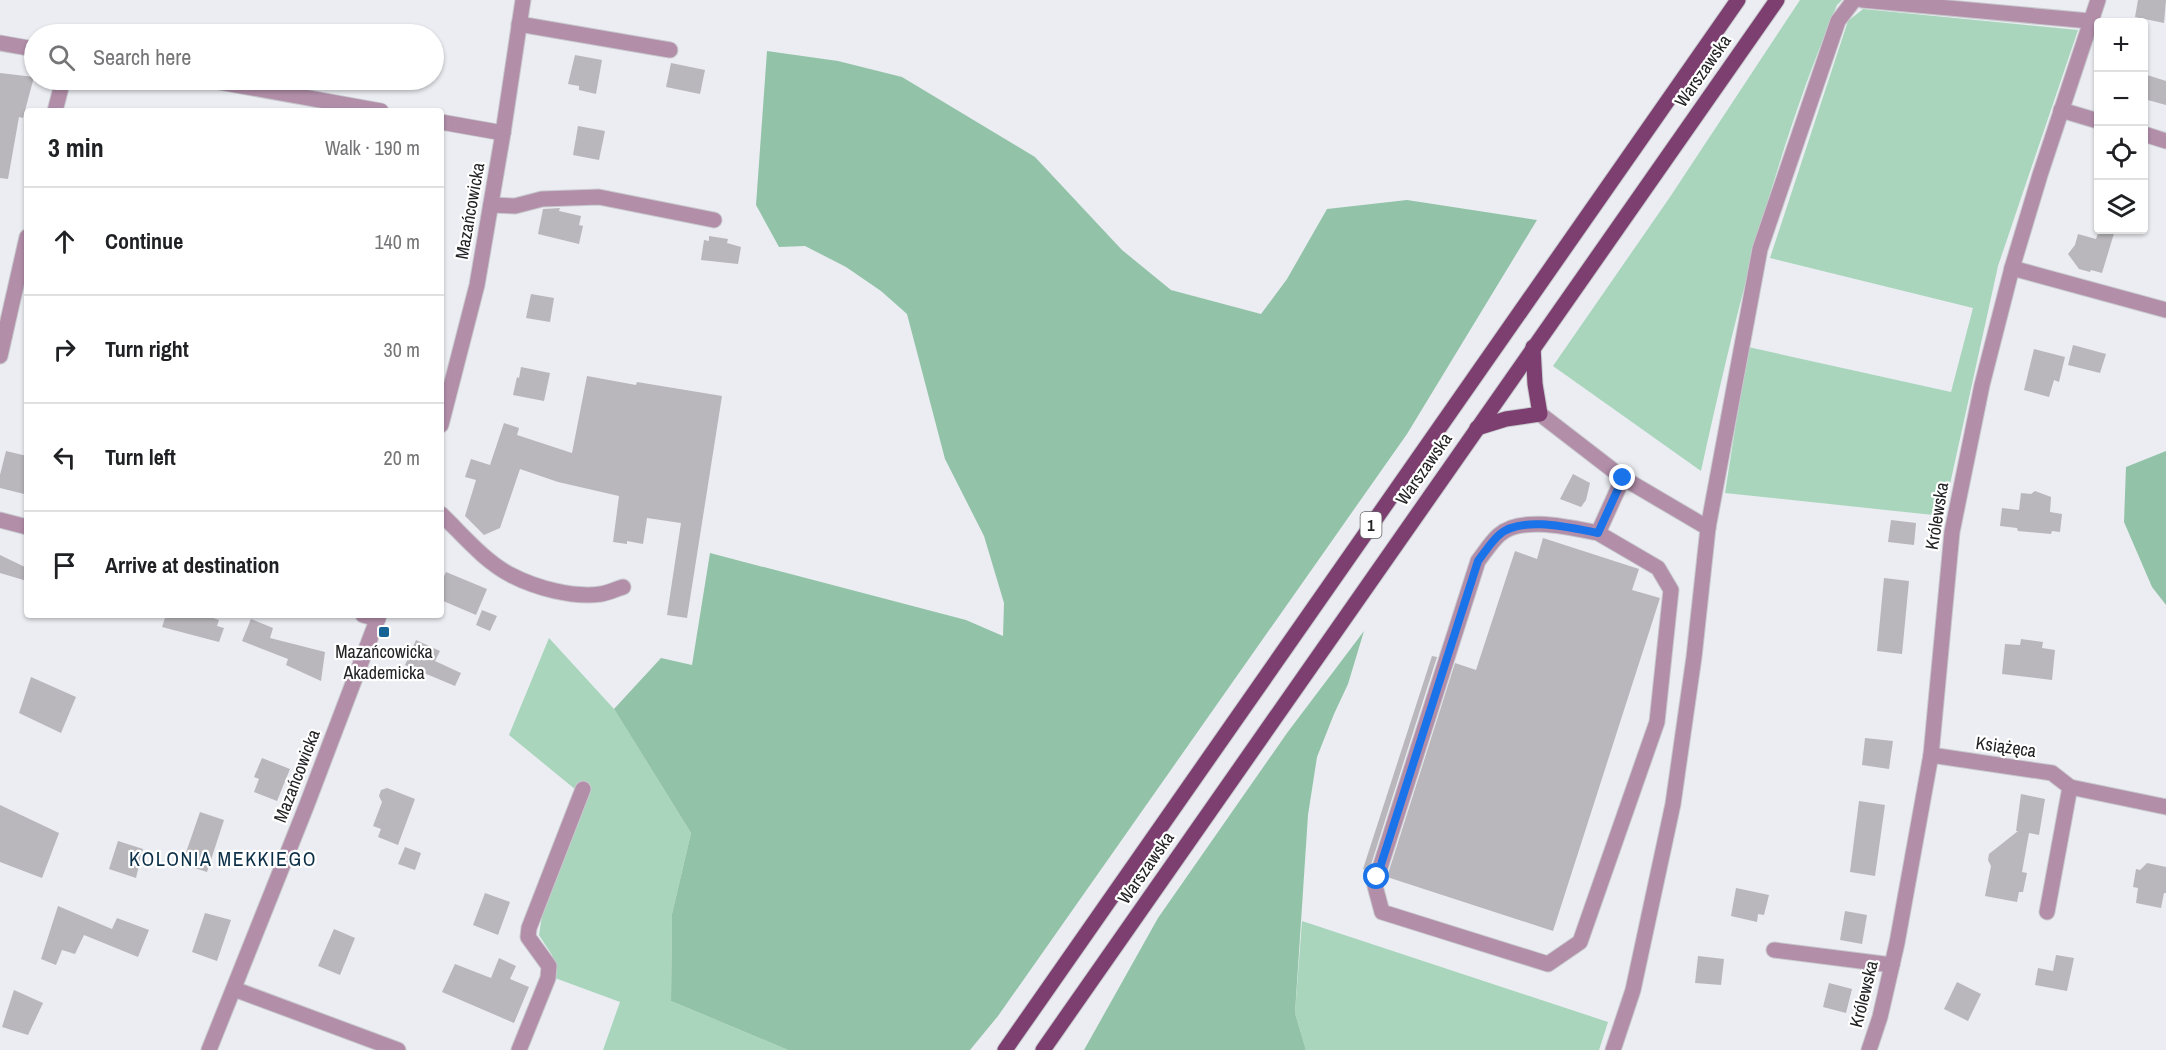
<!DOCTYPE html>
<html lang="en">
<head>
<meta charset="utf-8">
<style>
	body { margin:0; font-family:"Archivo Narrow",sans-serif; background:#f2f2f2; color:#202124 }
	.controls { position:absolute; right:18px; top:18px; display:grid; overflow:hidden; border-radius:6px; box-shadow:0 2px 4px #0004 }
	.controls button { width:54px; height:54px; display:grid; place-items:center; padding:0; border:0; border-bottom:2px solid #e0e0e0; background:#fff; color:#202124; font:30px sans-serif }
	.stop { position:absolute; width:18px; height:18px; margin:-14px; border:4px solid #1a73e8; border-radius:50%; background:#fff }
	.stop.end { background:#1a73e8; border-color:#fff; box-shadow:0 2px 6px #0008 }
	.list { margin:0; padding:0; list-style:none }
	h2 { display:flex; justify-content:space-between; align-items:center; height:78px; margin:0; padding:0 24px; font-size:26px }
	h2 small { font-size:20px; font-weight:400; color:#757577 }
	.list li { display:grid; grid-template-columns:39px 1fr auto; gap:18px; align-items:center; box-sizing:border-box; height:108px; padding:0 24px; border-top:2px solid #e0e0e0 }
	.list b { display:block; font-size:22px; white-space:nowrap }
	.list em { font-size:20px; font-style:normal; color:#757577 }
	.icon { flex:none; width:33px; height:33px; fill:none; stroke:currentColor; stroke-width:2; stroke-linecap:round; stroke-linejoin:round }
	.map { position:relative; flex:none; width:2166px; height:1050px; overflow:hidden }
	.search { position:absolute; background:#fff; box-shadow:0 2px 4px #0004; left:24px; top:24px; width:420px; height:66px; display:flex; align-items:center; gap:15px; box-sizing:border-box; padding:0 21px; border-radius:33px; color:#757577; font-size:22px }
	.panel { position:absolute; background:#fff; box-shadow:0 2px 4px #0004; left:24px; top:108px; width:420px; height:510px; border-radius:6px }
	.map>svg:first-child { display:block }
</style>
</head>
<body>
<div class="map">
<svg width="2166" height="1050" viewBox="0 0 2166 1050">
	<rect width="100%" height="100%" fill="#ebedf2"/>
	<g fill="#a8d5bb">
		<path d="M1800 0H1842L1837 5C1774 154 1736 312 1701 471L1553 366 1670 197Z"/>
		<polygon points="1863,9 2078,30 1998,266 1943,516 1725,493 1748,347 1951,392 1973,308 1770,258 1848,21"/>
		<polygon points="549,638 614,709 691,833 672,914 671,1001 788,1050 603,1050 620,1002 555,978 552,955 539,935 542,916 587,799 509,735"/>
		<polygon points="1302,921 1608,1022 1599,1050 1306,1050 1295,1013"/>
	</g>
	<g fill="#92c3a8">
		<polygon points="767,51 838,61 902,77 1035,157 1122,250 1171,290 1261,314 1287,279 1327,209 1407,200 1537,220 1407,434 998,1016 970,1050 788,1050 671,1001 672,914 691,833 614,709 661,658 692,665 710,553 966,620 1003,636 1004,603 984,536 945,459 907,314 881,291 846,267 805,246 779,247 756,205"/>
		<polygon points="2166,451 2166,605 2152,587 2124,522 2126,467"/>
		<polygon points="1364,631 1348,684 1334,714 1317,757 1308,815 1295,1013 1306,1050 1084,1050 1158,918 1287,733"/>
	</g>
	<g fill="#b9b7bb">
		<polygon points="2138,0 2166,0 2164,23 2135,17"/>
		<polygon points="575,55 602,60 596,94 579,90 579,86 568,84"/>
		<polygon points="671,63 705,70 700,94 666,87"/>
		<polygon points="0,73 34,77 23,118 19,117 8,179 0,178"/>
		<polygon points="2144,74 2166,81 2166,105 2144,99"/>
		<polygon points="578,126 605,131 599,160 573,155"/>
		<polygon points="560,208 559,211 581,216 579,225 583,226 579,244 538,234 543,209"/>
		<polygon points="2099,230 2115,230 2102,273 2091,270 2090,272 2079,269 2068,254 2075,245 2078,234 2096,239"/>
		<polygon points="709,236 728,239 727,243 741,247 738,264 701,260 704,240 709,241"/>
		<polygon points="531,294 554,298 550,322 526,318"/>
		<polygon points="2073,345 2106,354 2100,373 2068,365"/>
		<polygon points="2034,349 2065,357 2059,382 2054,380 2049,397 2024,390"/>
		<polygon points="521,367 550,373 544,401 513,395 517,377 519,378"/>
		<polygon points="587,376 636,385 637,382 722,396 687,618 667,615 681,523 647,518 643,544 627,541 627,544 613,542 619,496 558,482 520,469 500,528 484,535 465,516 476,480 465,477 471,459 490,465 504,423 519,428 517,435 572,453"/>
		<polygon points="6,451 27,456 27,484 24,494 0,488 0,475"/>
		<polygon points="1573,474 1590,483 1586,500 1581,507 1560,499"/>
		<polygon points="2035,491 2051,497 2050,512 2062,514 2060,532 2052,531 2051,534 2018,531 2017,528 2000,526 2002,508 2019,510 2021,493 2031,494"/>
		<polygon points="1891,520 1916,523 1914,545 1888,542"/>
		<polygon points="1543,538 1639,569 1632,590 1660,598 1553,931 1387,877 1455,663 1476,670 1515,551 1537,559"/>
		<polygon points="0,555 27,568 27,581 0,573"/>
		<polygon points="446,572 487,589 476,615 441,600 441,583"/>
		<polygon points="1884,578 1909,581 1902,654 1877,651"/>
		<polygon points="482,610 497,616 490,631 476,625"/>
		<polygon points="166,615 214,615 213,618 219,620 217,626 224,628 219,642 162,627"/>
		<polygon points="251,619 273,628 270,638 325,652 321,681 286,665 288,659 242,641"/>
		<polygon points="2021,639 2043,642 2042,648 2055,650 2052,680 2002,674 2005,644 2020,645"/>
		<polygon points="416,640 440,651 435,661 461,673 455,686 405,665"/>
		<polygon points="1432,656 1437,657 1369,871 1363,869"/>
		<polygon points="31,677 76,697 61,733 19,713"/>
		<polygon points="1865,738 1893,741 1889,769 1862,765"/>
		<polygon points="262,758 290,769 277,801 254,792 259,779 254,777"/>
		<polygon points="387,788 415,799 398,845 378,837 381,829 373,826 382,802 379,796 381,790"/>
		<polygon points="2021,794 2045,799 2039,835 2029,833 2022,872 2027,873 2023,892 2019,892 2017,902 1985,896 1991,866 1988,860 1989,854 2018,831 2016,831"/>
		<polygon points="1859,801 1885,805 1875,876 1850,872"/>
		<polygon points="0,805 59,833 42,878 0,862"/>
		<polygon points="200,812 224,820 207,872 182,864"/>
		<polygon points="118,841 143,849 136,878 109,869"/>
		<polygon points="405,847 421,853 415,870 398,864"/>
		<polygon points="2147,863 2166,867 2166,893 2164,893 2161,908 2136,903 2138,888 2133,887 2136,869 2140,870"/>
		<polygon points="1736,888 1769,895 1764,915 1758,914 1757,922 1731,916"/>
		<polygon points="485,893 510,902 498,935 473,925"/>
		<polygon points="58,906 112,929 117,918 149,930 138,957 84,935 75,954 62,950 56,965 41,959"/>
		<polygon points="1845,911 1867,915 1862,944 1840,940"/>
		<polygon points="205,913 231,920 217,961 192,952"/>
		<polygon points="334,929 355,938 340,975 318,966"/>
		<polygon points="2056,955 2074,958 2067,991 2035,985 2038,968 2053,971"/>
		<polygon points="1698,956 1724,959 1721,985 1695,983"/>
		<polygon points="499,958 516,966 510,979 529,987 514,1023 442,992 455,964 491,978"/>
		<polygon points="1957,982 1981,994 1968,1021 1944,1009"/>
		<polygon points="1829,983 1852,989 1846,1013 1823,1007"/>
		<polygon points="14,990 43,1003 28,1035 2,1027"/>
	</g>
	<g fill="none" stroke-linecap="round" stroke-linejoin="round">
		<defs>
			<g id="minor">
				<polyline points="1862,0 2090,21"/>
				<polyline points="519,24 670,50"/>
				<polyline points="0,43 34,49"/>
				<polyline points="208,80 381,111"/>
				<polyline points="2061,110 2098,121"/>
				<polyline points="55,111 63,80"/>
				<polyline points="441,122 503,133"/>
				<polyline points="2144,134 2166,141"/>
				<polyline points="491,205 515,206 542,199 599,197 714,220"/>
				<polyline points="2012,268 2166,310"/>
				<polyline points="0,356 27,237"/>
				<polyline points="1540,414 1623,478 1708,528"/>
				<polyline points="441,425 477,285 503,133 523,0"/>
				<path d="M441 514C463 535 484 561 511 575 536 588 573 598 601 594 608 593 616 589 623 587"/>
				<polyline points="0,520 27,527"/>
				<path d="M1598 533 1658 568 1671 590 1657 722 1580 942 1548 964 1382 912 1375 886 1377 877 1478 561C1485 552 1491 542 1499 535 1520 515 1572 528 1598 533L1623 478"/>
				<polyline points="363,615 378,619"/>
				<polyline points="1931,755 2052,773 2070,787 2047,912"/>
				<polyline points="2070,787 2166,807"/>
				<polyline points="1774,950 1892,965"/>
				<polyline points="234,989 398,1050"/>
				<polyline points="209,1050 306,807 379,615"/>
				<polyline points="519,1050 548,978 549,966 528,937 529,928 583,789"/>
				<polyline points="1613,1050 1633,990 1673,804 1694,657 1708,528 1760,249 1838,21 1854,0"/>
				<polyline points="1869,1050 1880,1017 1897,943 1931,755 1952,532 1982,385 2012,268 2040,175 2098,0"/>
			</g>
			<g id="major">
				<polyline points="1477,428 1506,419 1540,414 1535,384 1533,347"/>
				<polyline points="1005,1050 1738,0"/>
				<polyline points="1043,1050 1777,0"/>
			</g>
		</defs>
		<use href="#minor" stroke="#c7c9cd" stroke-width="17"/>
		<use href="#major" stroke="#c7c9cd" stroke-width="17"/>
		<use href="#minor" stroke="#b28ea9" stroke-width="15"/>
		<use href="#major" stroke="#7c3f70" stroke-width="15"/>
	</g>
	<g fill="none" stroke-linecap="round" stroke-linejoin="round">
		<path stroke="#1a73e8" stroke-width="8" d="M1377 877 1478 561C1485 552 1491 542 1499 535 1520 515 1572 528 1598 533L1623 478"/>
	</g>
	<rect fill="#146496" stroke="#fff" stroke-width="2" x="378" y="626" width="12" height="12" rx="3"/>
	<g text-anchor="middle" stroke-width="4.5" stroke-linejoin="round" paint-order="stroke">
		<rect fill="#fff" stroke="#656566" stroke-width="1.5" x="1360.5" y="512" width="21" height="26" rx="4.5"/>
		<g font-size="16" font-weight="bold" fill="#232325">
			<text x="1371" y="531">1</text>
		</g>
		<g font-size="18" fill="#232325" stroke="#fff">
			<text transform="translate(1703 71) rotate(-55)" y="6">Warszawska</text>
			<text transform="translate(470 211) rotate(-80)" y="6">Mazańcowicka</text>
			<text transform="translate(1424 469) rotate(-55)" y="6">Warszawska</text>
			<text transform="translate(1937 516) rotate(-81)" y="6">Królewska</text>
			<text transform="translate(2006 747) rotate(8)" y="6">Książęca</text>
			<text transform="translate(297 776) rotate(-69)" y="6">Mazańcowicka</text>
			<text transform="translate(1146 868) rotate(-55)" y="6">Warszawska</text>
			<text transform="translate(1864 994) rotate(-76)" y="6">Królewska</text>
		</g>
		<g font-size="18" fill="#232325" stroke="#fff">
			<text x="384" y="658">Mazańcowicka<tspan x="384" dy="21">Akademicka</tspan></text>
		</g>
		<g font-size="20" letter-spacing="1.5" fill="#0c3048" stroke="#fff">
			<text x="223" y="866">KOLONIA MEKKIEGO</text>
		</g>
	</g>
</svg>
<div class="controls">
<button>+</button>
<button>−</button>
<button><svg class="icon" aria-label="locate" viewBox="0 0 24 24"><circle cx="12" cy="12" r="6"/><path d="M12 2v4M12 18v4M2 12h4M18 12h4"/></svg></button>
<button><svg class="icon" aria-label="layers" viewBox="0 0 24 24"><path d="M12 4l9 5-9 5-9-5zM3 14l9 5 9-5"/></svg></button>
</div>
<div class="stop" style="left:1377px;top:877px"></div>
<div class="stop end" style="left:1623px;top:478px"></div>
<div class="search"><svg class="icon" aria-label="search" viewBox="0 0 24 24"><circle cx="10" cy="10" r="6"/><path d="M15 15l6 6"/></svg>Search here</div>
<section class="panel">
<h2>3 min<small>Walk · 190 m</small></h2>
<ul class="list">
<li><svg class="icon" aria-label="ahead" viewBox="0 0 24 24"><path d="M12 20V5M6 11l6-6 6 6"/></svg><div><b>Continue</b></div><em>140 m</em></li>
<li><svg class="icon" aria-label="right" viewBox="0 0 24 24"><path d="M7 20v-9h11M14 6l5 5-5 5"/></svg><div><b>Turn right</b></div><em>30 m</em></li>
<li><svg class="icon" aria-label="left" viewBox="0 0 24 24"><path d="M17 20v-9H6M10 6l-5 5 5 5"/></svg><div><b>Turn left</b></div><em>20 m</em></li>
<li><svg class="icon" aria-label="arrive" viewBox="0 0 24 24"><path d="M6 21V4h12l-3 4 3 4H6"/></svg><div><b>Arrive at destination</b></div></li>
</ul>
</section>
</div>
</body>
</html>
